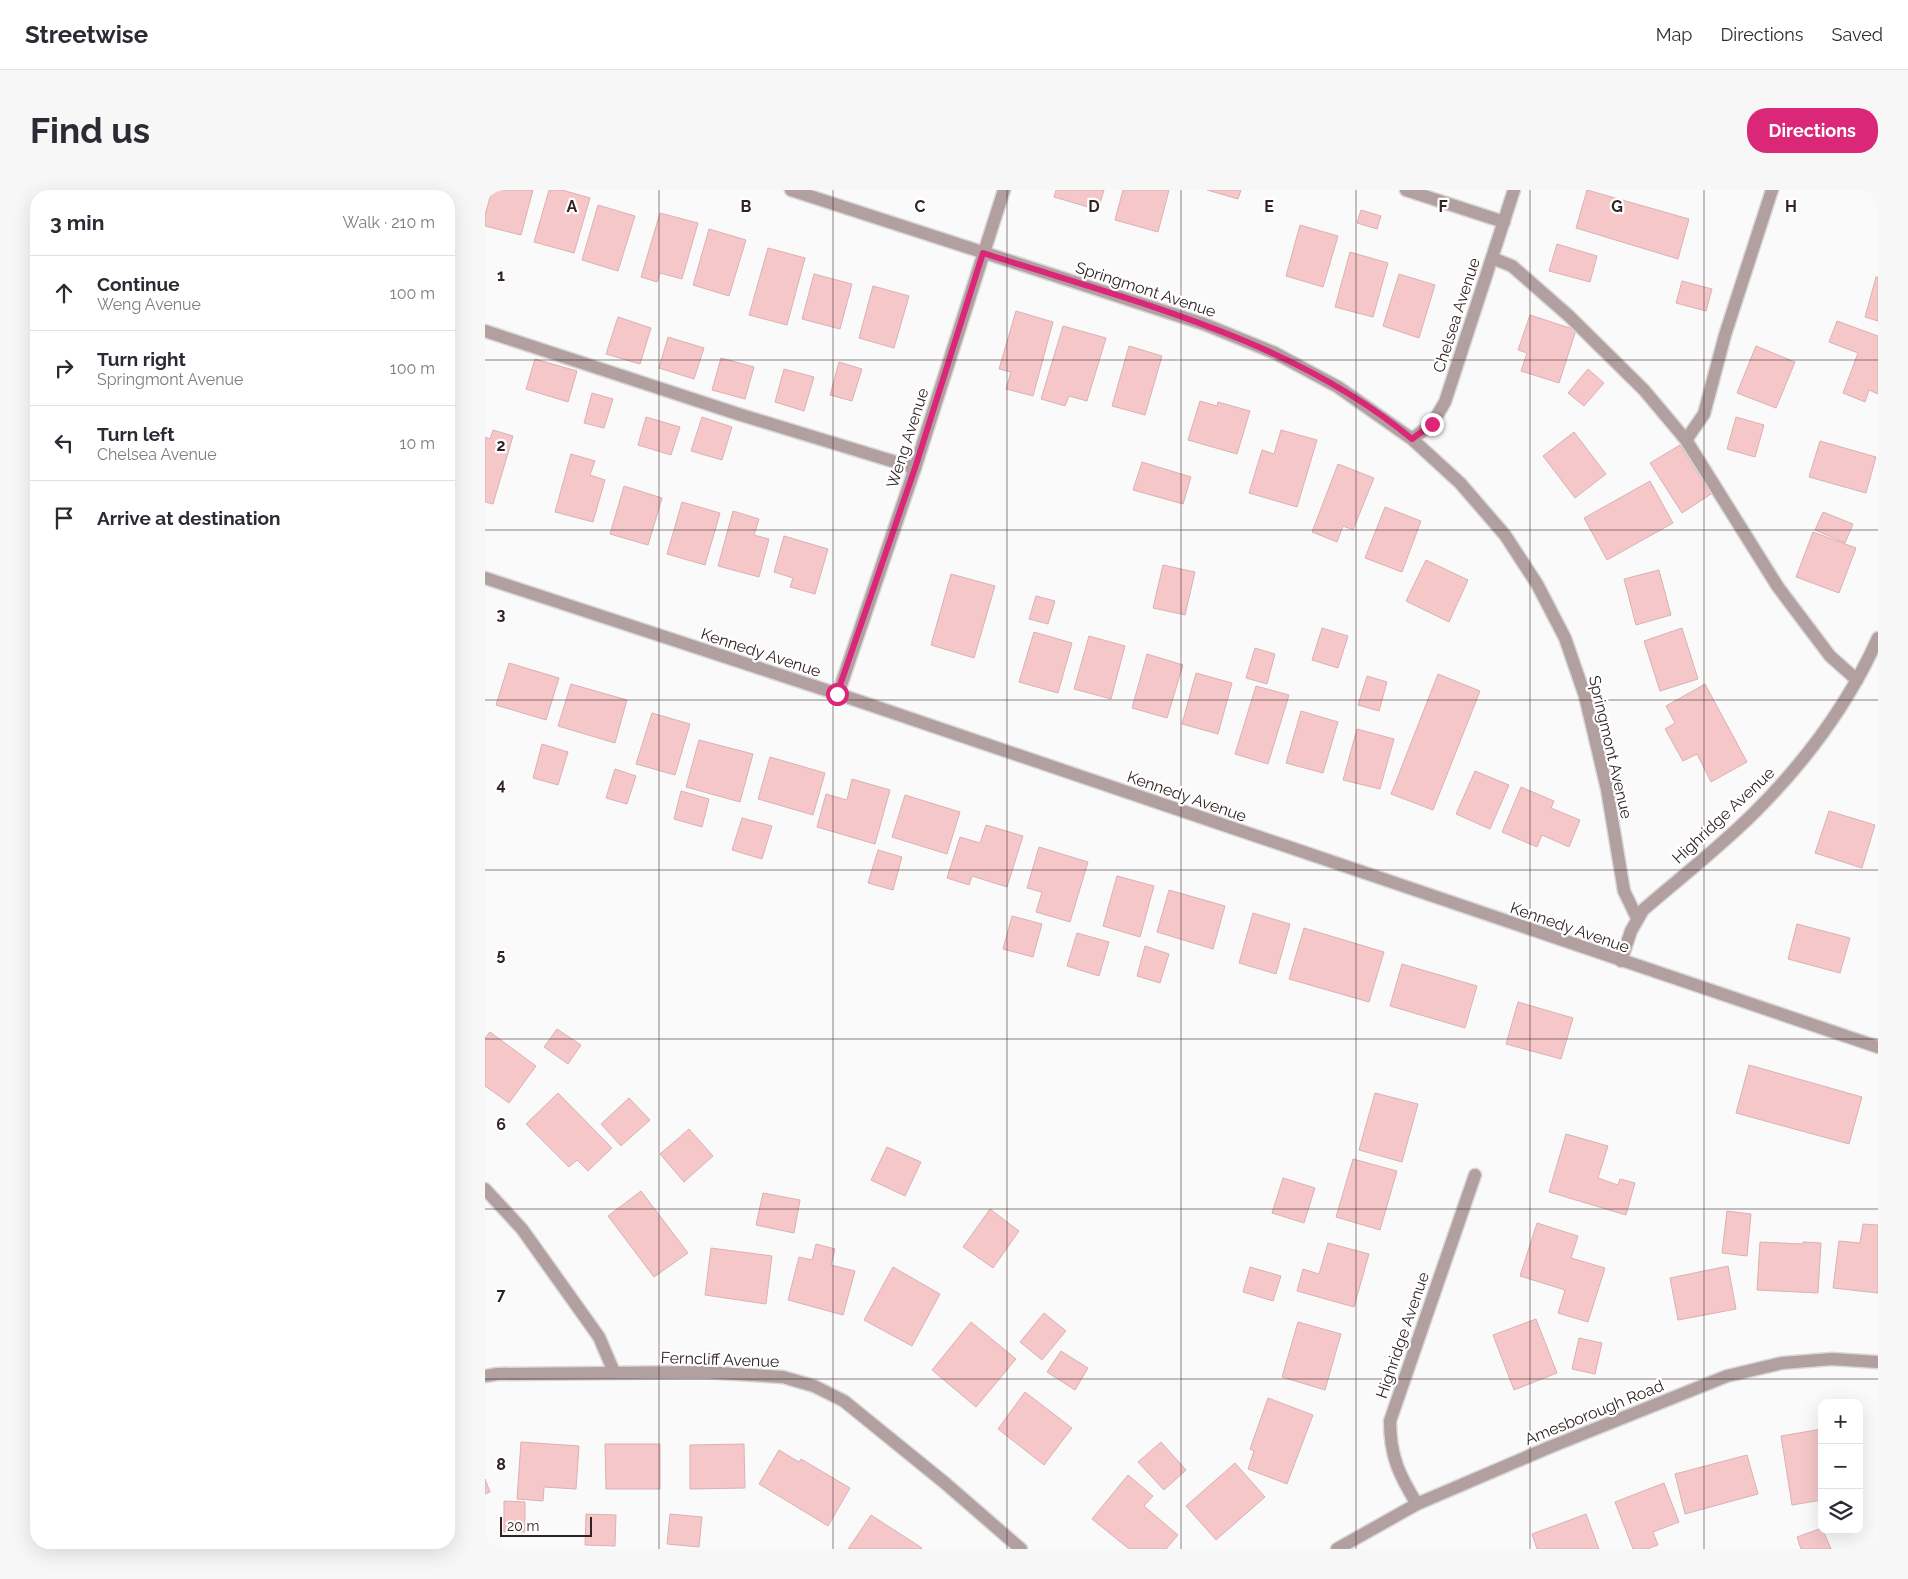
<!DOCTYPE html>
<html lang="en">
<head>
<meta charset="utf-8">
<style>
	body { margin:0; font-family:Raleway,sans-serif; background:#f7f7f7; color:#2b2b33 }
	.controls { position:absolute; right:15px; bottom:15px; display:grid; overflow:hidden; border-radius:10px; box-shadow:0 5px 20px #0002 }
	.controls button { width:45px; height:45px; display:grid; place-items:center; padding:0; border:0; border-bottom:1px solid #e1e1e2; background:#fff; color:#2b2b33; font:25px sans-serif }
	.scale { position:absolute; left:15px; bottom:12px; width:92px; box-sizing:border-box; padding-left:5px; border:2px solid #322223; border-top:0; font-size:14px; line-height:18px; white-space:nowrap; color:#322223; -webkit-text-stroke:4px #fff; paint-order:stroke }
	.stop { position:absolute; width:15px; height:15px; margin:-11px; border:4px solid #db2777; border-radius:50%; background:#fff }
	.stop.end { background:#db2777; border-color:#fff; box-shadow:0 1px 5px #0008 }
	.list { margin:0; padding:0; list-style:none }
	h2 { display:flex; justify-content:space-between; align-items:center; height:65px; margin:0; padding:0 20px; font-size:21px }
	h2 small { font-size:16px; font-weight:400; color:#7c7c81 }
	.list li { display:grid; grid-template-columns:32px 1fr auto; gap:15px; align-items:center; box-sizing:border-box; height:75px; padding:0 20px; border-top:1px solid #e1e1e2 }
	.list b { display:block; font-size:19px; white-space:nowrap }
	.list p { margin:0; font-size:16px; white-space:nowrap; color:#7c7c81 }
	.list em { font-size:16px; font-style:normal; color:#7c7c81 }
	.icon { flex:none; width:28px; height:28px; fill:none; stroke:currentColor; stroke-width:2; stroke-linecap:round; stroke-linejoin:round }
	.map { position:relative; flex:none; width:1393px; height:1359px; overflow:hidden; border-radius:20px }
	header { display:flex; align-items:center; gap:30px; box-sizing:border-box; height:70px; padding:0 25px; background:#fff; border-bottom:1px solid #e1e1e2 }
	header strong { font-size:24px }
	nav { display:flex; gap:28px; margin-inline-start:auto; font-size:18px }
	.intro { display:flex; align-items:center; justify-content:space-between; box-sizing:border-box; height:120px; padding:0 30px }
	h1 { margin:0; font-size:35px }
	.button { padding:12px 22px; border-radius:20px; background:#db2777; color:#fff; font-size:18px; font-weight:700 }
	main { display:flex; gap:30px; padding:0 30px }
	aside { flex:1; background:#fff; border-radius:20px; box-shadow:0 5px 20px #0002 }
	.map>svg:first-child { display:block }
</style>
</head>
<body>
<header>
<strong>Streetwise</strong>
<nav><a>Map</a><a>Directions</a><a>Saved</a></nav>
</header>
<div class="intro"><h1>Find us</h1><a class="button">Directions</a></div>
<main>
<aside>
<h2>3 min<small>Walk · 210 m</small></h2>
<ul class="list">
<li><svg class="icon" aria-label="ahead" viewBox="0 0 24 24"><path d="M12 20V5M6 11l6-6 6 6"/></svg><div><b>Continue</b><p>Weng Avenue</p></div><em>100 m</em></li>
<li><svg class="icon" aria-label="right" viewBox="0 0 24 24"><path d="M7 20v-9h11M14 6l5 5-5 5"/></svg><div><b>Turn right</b><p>Springmont Avenue</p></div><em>100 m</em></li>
<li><svg class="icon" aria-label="left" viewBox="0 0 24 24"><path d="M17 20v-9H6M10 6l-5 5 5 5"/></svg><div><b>Turn left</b><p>Chelsea Avenue</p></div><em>10 m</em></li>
<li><svg class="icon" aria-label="arrive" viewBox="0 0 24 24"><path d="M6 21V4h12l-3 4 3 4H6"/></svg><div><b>Arrive at destination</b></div></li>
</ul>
</aside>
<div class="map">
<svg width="1393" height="1359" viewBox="0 0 1393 1359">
	<rect width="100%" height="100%" fill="#fafafa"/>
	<g fill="#f5c7c9" stroke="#dbb1b3">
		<polygon points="7,0 48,0 36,45 0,36 0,25"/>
		<polygon points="64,0 77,0 105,8 89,63 49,52"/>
		<polygon points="571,0 619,0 613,20 569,7"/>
		<polygon points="638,0 684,0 673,42 630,30"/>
		<polygon points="722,0 756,0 753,9"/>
		<polygon points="1102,0 1204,29 1193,69 1091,38"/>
		<polygon points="113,15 150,26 133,81 97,70"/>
		<polygon points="876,20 896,26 892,39 872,33"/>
		<polygon points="175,23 213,33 197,89 175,83 172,92 156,87"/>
		<polygon points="815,35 853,46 838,97 801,86"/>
		<polygon points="224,39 261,50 244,106 208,95"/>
		<polygon points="1072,54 1112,66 1105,92 1064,81"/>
		<polygon points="283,58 320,68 302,135 264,125"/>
		<polygon points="865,62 903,73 888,127 850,117"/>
		<polygon points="329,84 367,94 355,139 317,129"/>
		<polygon points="914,84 950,95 934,148 898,136"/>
		<polygon points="1391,87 1393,87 1393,131 1380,127"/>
		<polygon points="1197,91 1227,99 1221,121 1191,113"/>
		<polygon points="388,96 424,106 409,158 374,148"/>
		<polygon points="531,121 568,132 548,206 521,199 526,182 514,179"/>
		<polygon points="1045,125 1091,140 1074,193 1036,181 1042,163 1033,160"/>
		<polygon points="133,127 166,138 155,174 121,164"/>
		<polygon points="1352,131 1393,146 1393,204 1384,200 1380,212 1358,203 1373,163 1344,152"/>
		<polygon points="578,136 621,148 602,211 584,206 580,216 556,209"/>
		<polygon points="183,147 219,158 209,189 174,178"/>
		<polygon points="644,156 677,166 660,225 627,216"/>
		<polygon points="1271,156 1310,172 1291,218 1252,203"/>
		<polygon points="236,168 269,177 260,209 227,200"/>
		<polygon points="50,169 92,181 83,212 41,199"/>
		<polygon points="354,172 377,179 367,211 345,205"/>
		<polygon points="299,179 329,187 319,221 290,212"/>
		<polygon points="1103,179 1119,193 1099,216 1083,203"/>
		<polygon points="107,203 128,209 119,238 99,233"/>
		<polygon points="715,211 732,216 733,212 765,221 752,264 703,250"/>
		<polygon points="161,227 195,237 186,265 153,255"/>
		<polygon points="217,227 247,237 237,270 206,261"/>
		<polygon points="1251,227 1279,235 1270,267 1242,259"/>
		<polygon points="8,240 28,246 8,314 0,312 0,247 5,249"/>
		<polygon points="796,240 832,250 812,317 764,303 777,260 789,264"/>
		<polygon points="1089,242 1121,284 1090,308 1058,266"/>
		<polygon points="1335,251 1391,267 1381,303 1324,287"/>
		<polygon points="1195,255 1226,304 1197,323 1165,273"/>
		<polygon points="86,264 110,271 105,285 120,290 108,332 70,322"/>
		<polygon points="657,272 706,287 698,314 648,300"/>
		<polygon points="853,274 889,288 868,340 858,336 852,352 827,342"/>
		<polygon points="1165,291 1188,333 1122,370 1099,328"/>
		<polygon points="139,296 177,308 163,355 125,344"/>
		<polygon points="197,312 235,323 220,375 182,364"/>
		<polygon points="900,317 936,331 917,382 880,368"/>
		<polygon points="248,321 274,329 269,345 284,349 274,387 233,376"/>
		<polygon points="1338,322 1368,334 1360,353 1330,340"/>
		<polygon points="1328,342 1371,358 1354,403 1311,387"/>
		<polygon points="299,346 343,359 330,404 305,397 308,388 289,382"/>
		<polygon points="941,370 983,390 964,432 921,411"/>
		<polygon points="678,375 710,382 700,425 668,418"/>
		<polygon points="1174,380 1186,425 1151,435 1139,389"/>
		<polygon points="466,384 510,396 489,468 446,455"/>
		<polygon points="551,406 570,411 563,434 544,429"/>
		<polygon points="837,438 863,446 853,478 827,470"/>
		<polygon points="1197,438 1213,489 1175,501 1159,451"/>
		<polygon points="549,442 587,453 573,503 534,492"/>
		<polygon points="604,446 640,456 626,509 589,499"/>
		<polygon points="770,458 790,464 782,494 761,488"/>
		<polygon points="662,464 698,475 682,528 647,518"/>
		<polygon points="24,473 74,488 61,530 11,515"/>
		<polygon points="711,483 747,493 733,544 697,534"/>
		<polygon points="953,484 995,501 948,620 906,604"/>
		<polygon points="882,486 902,492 894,521 873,515"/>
		<polygon points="86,494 142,510 130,553 73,536"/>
		<polygon points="1220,494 1262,572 1226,592 1212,564 1198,571 1180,539 1190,533 1181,516"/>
		<polygon points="771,496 804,505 783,574 750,564"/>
		<polygon points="816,521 853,532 838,583 801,573"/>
		<polygon points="167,523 205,534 190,585 151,574"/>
		<polygon points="872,539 909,549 895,599 858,590"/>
		<polygon points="214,550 268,564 255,612 201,597"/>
		<polygon points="57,554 83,562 73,595 48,588"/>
		<polygon points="285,567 340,583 328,625 273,609"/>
		<polygon points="130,579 151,586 142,614 121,608"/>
		<polygon points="990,581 1024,595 1005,639 971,624"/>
		<polygon points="367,589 405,600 390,654 332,637 341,604 362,610"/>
		<polygon points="1036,597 1069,611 1066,618 1095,630 1084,657 1057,645 1052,657 1017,642"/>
		<polygon points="196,601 224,609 217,637 189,629"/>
		<polygon points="420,605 475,622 462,664 407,647"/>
		<polygon points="1344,621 1390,635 1377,678 1330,663"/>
		<polygon points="257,628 287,636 277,669 247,660"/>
		<polygon points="501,635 538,646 522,697 487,686 484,695 462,688 475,647 495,653"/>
		<polygon points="554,657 603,672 585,732 551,722 557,702 542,698"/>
		<polygon points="393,660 417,667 408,700 383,693"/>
		<polygon points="632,686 669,696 655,747 618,736"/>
		<polygon points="684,700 740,716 728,759 672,742"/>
		<polygon points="768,723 805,734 791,784 754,773"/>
		<polygon points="527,726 557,734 548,767 518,759"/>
		<polygon points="1312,734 1365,748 1355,783 1303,769"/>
		<polygon points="819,738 899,762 884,812 804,789"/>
		<polygon points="592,743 624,752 614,786 582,776"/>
		<polygon points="660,756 684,764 675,793 652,786"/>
		<polygon points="917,774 992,796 980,838 905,816"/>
		<polygon points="1033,812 1088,828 1076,869 1021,854"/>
		<polygon points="72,839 96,855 83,874 59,857"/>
		<polygon points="5,842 51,876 24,913 0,896 0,848"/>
		<polygon points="1264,875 1377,907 1364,954 1251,923"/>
		<polygon points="73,903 127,958 103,981 92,970 84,977 41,934"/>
		<polygon points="890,903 933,914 917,972 874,960"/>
		<polygon points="144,908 165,930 136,956 116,934"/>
		<polygon points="204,939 228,966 199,992 175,964"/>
		<polygon points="1081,944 1123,956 1113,988 1133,995 1135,989 1150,993 1141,1025 1064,1002"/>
		<polygon points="402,957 436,972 420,1006 386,990"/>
		<polygon points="868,969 912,981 895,1040 851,1027"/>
		<polygon points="798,988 830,998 819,1033 787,1023"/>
		<polygon points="156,1001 203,1063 169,1087 123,1026"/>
		<polygon points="278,1003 315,1010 309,1043 271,1035"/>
		<polygon points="505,1019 534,1041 508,1078 478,1057"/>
		<polygon points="1242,1021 1266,1024 1262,1066 1237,1063"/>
		<polygon points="1052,1033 1093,1046 1086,1068 1120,1078 1103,1132 1073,1123 1080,1100 1035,1086"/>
		<polygon points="1378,1034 1393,1035 1393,1103 1348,1098 1354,1051 1375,1053"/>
		<polygon points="1275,1052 1318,1054 1318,1052 1336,1053 1333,1103 1272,1100"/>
		<polygon points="843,1053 884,1064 869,1117 812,1101 818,1079 834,1084"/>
		<polygon points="331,1054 350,1059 346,1075 370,1081 358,1125 303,1110 314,1067 327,1070"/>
		<polygon points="226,1058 287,1066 281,1114 220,1105"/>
		<polygon points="1243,1076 1251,1119 1193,1130 1185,1088"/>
		<polygon points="408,1077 455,1104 427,1156 379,1130"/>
		<polygon points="765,1077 796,1086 788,1111 758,1102"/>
		<polygon points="559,1123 581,1141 557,1170 535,1152"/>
		<polygon points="1051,1129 1072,1183 1029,1200 1008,1145"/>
		<polygon points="486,1132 531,1169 491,1217 447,1180"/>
		<polygon points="813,1132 856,1144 840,1200 797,1187"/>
		<polygon points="1094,1148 1117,1153 1110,1184 1087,1179"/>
		<polygon points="576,1161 603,1178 590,1200 562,1182"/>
		<polygon points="540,1202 587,1238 559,1275 513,1239"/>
		<polygon points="783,1208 828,1225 802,1294 763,1279 769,1261 765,1259"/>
		<polygon points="1337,1239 1337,1310 1307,1315 1296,1246"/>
		<polygon points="36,1252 94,1256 91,1299 59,1297 58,1311 32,1309"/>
		<polygon points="676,1252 701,1280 679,1300 653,1272"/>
		<polygon points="120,1254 175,1254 175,1299 121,1299"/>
		<polygon points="259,1254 260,1298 205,1299 205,1255"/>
		<polygon points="294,1260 314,1272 316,1269 365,1298 343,1336 274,1294"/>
		<polygon points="1262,1265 1273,1304 1200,1324 1190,1284"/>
		<polygon points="750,1273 780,1307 731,1350 701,1316"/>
		<polygon points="643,1285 668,1306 659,1316 693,1345 681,1359 644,1359 607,1329"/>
		<polygon points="0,1289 5,1302 0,1304"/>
		<polygon points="1179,1293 1194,1332 1168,1342 1173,1355 1162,1359 1148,1359 1130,1312"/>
		<polygon points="19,1311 40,1312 40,1342 19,1342"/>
		<polygon points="101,1324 131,1325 130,1356 100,1355"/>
		<polygon points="185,1324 217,1327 214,1357 182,1354"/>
		<polygon points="1101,1324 1114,1359 1052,1359 1047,1344"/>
		<polygon points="386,1325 437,1358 436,1359 363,1359"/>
		<polygon points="1337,1338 1346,1359 1316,1359 1312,1347"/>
	</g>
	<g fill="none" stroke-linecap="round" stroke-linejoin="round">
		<defs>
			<g id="lane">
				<polyline points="921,0 1019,32"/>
				<polyline points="1007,68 1027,76 1084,126 1159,200 1201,250 1293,397 1345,466 1372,490"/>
				<polyline points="0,141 253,224 430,278"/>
				<polyline points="1201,250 1219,224 1240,145 1287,0"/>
			</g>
			<g id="street">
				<polyline points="306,0 719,134 790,163 853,197 927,249 975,293 1020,345 1052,394 1080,448 1100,506 1122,599 1139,701 1152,728"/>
				<polyline points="927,249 947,234 960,212 1029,0"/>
				<polyline points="0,388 353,504 1393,857"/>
				<polyline points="353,504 430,278 519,0"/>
				<path d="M1136 771 1146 741 1158 720C1195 688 1235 657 1270 622 1320 572 1364 513 1393 448"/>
				<polyline points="0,999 37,1039 114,1147 129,1182"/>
				<polyline points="0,1186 12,1184 219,1182 298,1187 329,1196 359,1211 460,1293 536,1359"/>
				<path d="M932 1314C914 1285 905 1266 905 1231L990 985"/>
				<polyline points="852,1359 932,1314 1065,1257 1242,1186 1297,1173 1347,1169 1393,1172"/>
			</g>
		</defs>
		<use href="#lane" stroke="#dad7d8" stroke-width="15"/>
		<use href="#street" stroke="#dad7d8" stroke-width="15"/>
		<use href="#lane" stroke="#b29fa0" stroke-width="12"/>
		<use href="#street" stroke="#b29fa0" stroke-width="12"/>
	</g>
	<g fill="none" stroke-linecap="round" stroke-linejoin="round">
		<path stroke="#db2777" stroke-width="6" d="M352 504 430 278 498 63C646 111 806 148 927 249L947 234"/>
	</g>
	<path fill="none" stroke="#322223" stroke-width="1" stroke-opacity="0.55" d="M174 0V1359M348 0V1359M522 0V1359M696 0V1359M871 0V1359M1045 0V1359M1219 0V1359M0 170H1393M0 340H1393M0 510H1393M0 680H1393M0 849H1393M0 1019H1393M0 1189H1393"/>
	<g text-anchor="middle" stroke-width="4.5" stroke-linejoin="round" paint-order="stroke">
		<g font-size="16" fill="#322223" stroke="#fff">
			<text transform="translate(661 99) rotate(18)" y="6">Springmont Avenue</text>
			<text transform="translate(971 125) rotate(-72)" y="6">Chelsea Avenue</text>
			<text transform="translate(422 248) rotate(-72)" y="6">Weng Avenue</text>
			<text transform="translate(276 462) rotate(18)" y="6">Kennedy Avenue</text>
			<text transform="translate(1126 557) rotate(77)" y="6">Springmont Avenue</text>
			<text transform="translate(702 606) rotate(19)" y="6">Kennedy Avenue</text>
			<text transform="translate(1238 625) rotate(-43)" y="6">Highridge Avenue</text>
			<text transform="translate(1085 737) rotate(19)" y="6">Kennedy Avenue</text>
			<text transform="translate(917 1145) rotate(-71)" y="6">Highridge Avenue</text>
			<text transform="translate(235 1169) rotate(2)" y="6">Ferncliff Avenue</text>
			<text transform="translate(1109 1222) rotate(-22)" y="6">Amesborough Road</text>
		</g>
	</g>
	<g font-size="16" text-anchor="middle" font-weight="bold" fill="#322223" stroke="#fff" stroke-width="4.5" stroke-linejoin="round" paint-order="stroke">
		<text x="87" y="22">A</text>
		<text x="261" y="22">B</text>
		<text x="435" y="22">C</text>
		<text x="609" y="22">D</text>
		<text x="784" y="22">E</text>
		<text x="958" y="22">F</text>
		<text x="1132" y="22">G</text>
		<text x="1306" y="22">H</text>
		<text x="16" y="91">1</text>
		<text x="16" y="261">2</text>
		<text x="16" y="430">3</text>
		<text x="16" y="600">4</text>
		<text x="16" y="770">5</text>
		<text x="16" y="940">6</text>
		<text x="16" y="1110">7</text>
		<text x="16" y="1280">8</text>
	</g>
</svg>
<div class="controls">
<button>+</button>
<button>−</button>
<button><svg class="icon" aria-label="layers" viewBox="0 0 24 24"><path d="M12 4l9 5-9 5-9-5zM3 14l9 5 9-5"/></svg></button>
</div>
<div class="scale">20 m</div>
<div class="stop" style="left:352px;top:504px"></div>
<div class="stop end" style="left:947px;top:234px"></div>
</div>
</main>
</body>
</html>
